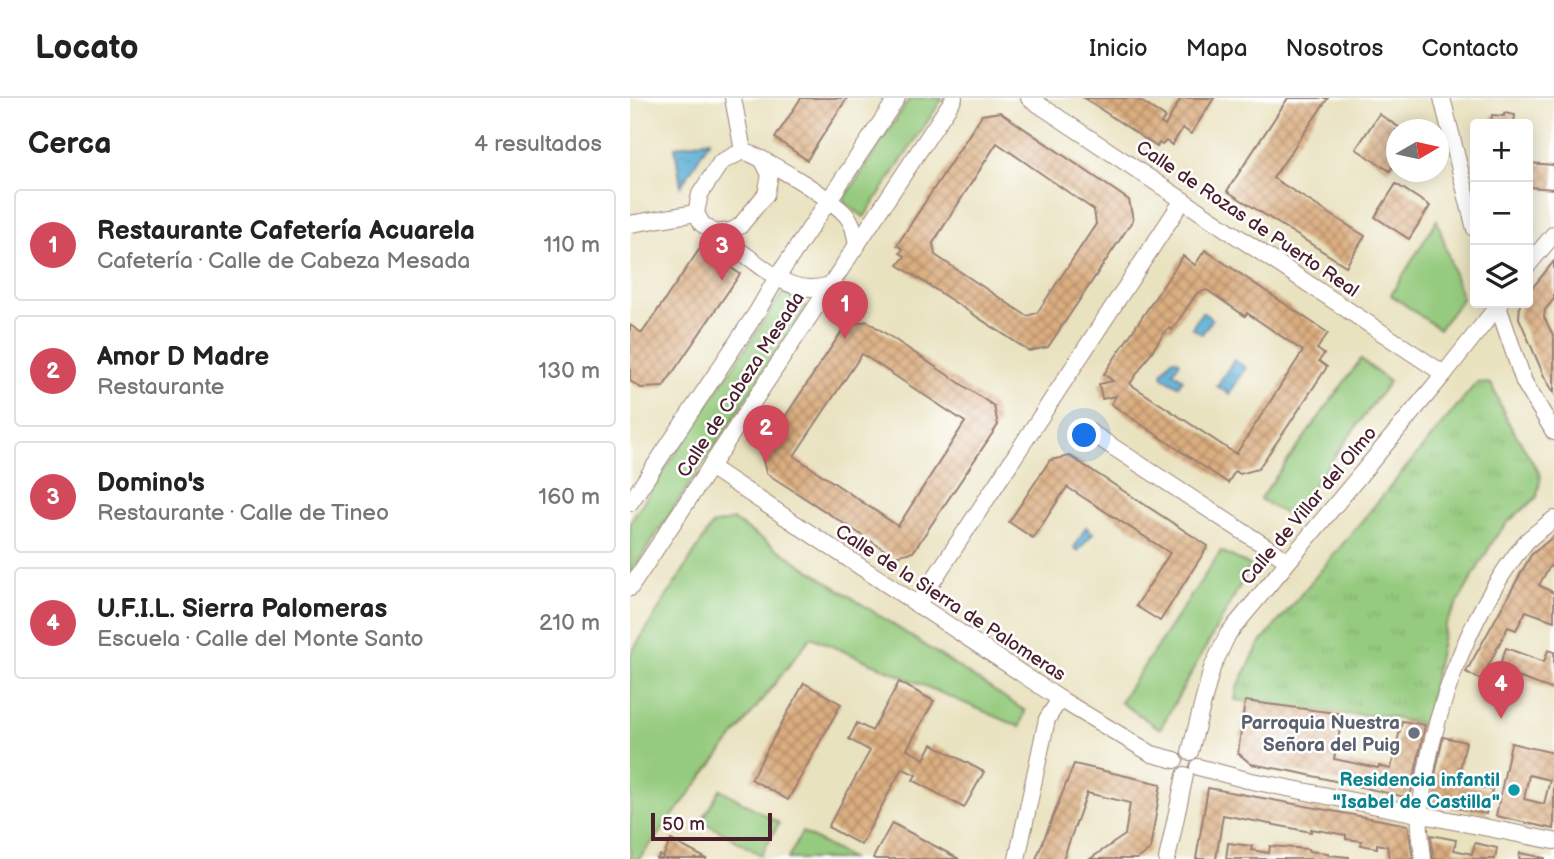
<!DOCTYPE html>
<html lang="es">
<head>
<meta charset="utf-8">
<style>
	body { margin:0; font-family:"Balsamiq Sans",sans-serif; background:#f6f6f6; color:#222 }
	.controls { position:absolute; right:21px; top:21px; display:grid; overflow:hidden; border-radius:7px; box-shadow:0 4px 18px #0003 }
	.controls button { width:63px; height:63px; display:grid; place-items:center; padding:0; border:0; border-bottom:2px solid #e0e0e0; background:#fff; color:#222; font:35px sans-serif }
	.compass { position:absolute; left:756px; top:21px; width:63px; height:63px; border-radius:50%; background:#fff; box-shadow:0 4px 18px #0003; rotate:81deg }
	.scale { position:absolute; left:21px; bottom:18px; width:121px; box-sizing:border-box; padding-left:7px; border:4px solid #4a1f2b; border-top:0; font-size:19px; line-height:24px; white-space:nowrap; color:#4a1f2b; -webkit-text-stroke:5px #fff; paint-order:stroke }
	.you { position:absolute; left:455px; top:338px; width:24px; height:24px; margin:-18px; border:5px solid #fff; border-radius:50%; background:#1a73e8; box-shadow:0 0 0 10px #1a73e833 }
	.badge { display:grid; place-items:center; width:46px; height:46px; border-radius:50%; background:#d1495b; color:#fff; font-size:23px; font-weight:700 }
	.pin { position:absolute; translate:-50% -58px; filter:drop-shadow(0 2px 4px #0008) }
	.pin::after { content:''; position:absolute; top:37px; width:24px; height:21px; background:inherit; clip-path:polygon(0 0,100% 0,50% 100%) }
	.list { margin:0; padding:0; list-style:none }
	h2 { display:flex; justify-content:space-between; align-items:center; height:91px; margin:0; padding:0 28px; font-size:30px }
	h2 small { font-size:23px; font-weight:400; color:#767676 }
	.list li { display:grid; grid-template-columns:46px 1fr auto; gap:21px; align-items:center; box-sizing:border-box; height:112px; margin:0 14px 14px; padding:0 14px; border:2px solid #e0e0e0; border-radius:7px }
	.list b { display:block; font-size:26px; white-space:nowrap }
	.list p { margin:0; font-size:23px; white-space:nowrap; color:#767676 }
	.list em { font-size:23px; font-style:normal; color:#767676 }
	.icon { flex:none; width:38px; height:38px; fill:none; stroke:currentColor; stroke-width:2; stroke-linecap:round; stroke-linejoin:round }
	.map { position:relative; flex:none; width:924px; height:761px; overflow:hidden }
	header { display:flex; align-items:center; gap:42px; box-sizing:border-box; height:98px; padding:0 35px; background:#fff; border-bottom:2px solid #e0e0e0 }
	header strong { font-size:33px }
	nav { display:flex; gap:38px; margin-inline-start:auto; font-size:24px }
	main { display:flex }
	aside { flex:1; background:#fff }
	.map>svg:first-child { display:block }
</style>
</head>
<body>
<header>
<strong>Locato</strong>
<nav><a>Inicio</a><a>Mapa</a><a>Nosotros</a><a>Contacto</a></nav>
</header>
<main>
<aside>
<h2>Cerca<small>4 resultados</small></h2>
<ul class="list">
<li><span class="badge">1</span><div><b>Restaurante Cafetería Acuarela</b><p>Cafetería · Calle de Cabeza Mesada</p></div><em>110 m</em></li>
<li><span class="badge">2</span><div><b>Amor D Madre</b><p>Restaurante</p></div><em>130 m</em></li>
<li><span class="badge">3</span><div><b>Domino's</b><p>Restaurante · Calle de Tineo</p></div><em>160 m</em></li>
<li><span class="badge">4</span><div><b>U.F.I.L. Sierra Palomeras</b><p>Escuela · Calle del Monte Santo</p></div><em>210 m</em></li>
</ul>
</aside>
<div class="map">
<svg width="924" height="761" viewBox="0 0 924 761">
	<defs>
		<pattern id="grass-tufts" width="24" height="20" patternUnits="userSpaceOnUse" patternTransform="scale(1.75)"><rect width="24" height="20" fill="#95cb7e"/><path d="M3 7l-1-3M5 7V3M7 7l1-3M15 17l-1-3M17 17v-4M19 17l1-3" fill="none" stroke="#82ae6d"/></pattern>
		<pattern id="water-ripples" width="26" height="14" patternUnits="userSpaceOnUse" patternTransform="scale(1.75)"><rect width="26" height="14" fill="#58aed4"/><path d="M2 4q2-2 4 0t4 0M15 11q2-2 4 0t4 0" fill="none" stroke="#4b8dac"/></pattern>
		<pattern id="building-cross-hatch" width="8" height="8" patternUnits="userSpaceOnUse" patternTransform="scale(1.75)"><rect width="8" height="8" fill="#dbae80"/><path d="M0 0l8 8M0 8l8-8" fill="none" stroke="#b48d69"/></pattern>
	</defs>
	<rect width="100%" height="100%" fill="#fff"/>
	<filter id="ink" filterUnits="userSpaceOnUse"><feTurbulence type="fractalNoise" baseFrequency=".0143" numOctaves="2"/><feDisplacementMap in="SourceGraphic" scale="14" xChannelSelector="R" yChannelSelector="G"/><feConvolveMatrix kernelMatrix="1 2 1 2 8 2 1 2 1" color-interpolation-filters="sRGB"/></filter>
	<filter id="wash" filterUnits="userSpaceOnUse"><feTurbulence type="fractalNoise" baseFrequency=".00686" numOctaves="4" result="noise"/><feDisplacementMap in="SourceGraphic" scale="28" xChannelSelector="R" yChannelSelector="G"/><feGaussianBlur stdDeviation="1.57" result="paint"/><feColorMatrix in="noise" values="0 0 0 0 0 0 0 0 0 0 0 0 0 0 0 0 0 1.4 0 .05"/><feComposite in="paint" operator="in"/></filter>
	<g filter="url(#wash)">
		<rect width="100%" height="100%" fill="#e9e2bf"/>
		<polygon fill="url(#grass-tufts)" stroke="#707554" stroke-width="2" points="847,284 861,286 877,322 911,378 907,399 878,424 866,438 815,527 795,627 756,618 713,616 605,602 607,590 629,547"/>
		<g fill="#95cb7e" stroke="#707554" stroke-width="2">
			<polygon points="280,0 313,0 234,119 213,103"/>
			<polygon points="807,122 832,201 809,231 761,197"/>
			<polygon points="153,194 177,209 0,476 0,424"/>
			<polygon points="731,261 759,284 660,419 630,401"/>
			<polygon points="103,422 395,613 390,629 181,539 9,761 0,761 0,557 82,427"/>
			<polygon points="591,453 621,468 530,631 490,604"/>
			<polygon points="90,691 149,725 131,757 72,723"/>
			<polygon points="172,734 222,761 158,761"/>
		</g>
		<g fill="url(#water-ripples)" stroke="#516680" stroke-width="2">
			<polygon points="80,42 51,88 45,49"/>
			<polygon points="572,214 582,221 572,236 562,230"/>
			<polygon points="546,261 550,264 543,274 553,281 548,288 533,279 532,275 541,262"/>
			<polygon points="604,262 616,270 599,296 587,288"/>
			<polygon points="456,429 463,435 448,453 444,450"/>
		</g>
		<g id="blocks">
			<g fill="url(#building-cross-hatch)" fill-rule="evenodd">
				<polygon points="171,0 217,0 177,62 145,40"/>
				<polygon points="454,0 506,0 535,19 531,25 535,28 551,0 584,0 561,36 553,30 542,47 536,43 532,47 529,45 527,49"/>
				<polygon points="658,0 698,0 643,80 735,138 716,168 597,93"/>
				<path d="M370 14 499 102 503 122 418 249 399 253 268 167 275 158 270 155 273 151 267 147 352 17ZM367 45 464 112 466 126 407 215 397 218 305 157 303 145Z"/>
				<polygon points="874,15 885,17 884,26 861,26 862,17 874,18"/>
				<polygon points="749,16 773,32 766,32 766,62 760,73 726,51"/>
				<polygon points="898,65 924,67 924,91 898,89"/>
				<polygon points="766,86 800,108 779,141 745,119"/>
				<polygon points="71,149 110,176 33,289 11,290 0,283 0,227 12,235"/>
				<path d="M575 152 698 235 687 251 694 256 689 263 697 269 656 331 628 371 610 376 605 373 598 385 481 306 486 298 472 301 469 286 483 283 474 276 553 158 565 167ZM577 192 615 218 617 215 673 253 606 356 500 286 535 234 539 230 542 232 567 195Z"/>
				<polygon points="924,163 924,201 915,212 914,219 924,239 924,295 914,278 889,220 890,205 898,205 898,195"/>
				<path d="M237 223 364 308 368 327 283 454 264 458 136 375 131 355 216 227ZM232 256 335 324 268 428 164 358Z"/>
				<polygon points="440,358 578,448 530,523 506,508 540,455 437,389 403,440 379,424 420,362"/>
				<polygon points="924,438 924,471 920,468 909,487 924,495 924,523 896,513 886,532 878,529 851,582 836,574 901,457"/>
				<polygon points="876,550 914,564 918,552 924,554 924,592 868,572"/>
				<polygon points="269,584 304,603 277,651 294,661 302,646 354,674 334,710 283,682 286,677 272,670 231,747 198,729 240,653 219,641 227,625 242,633"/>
				<polygon points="174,585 211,606 158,702 121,681"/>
				<polygon points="615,603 713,616 704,661 748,670 749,668 761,671 772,623 795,627 781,695 775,699 665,674 621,666 608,655"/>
				<polygon points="813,639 836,644 827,685 862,692 856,716 805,705 801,697"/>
				<path d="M881 645 924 655V731L866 718ZM899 677 920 682 914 706 894 701Z"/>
				<polygon points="444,666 531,686 520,752 507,761 460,761 495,737 500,705 457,695 433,761 406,761"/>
				<polygon points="578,690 778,727 783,761 759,761 757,748 747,746 747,750 731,747 732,743 716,741 716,737 681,731 681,734 593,717 586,761 566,761"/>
				<polygon points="262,725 329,761 245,761 243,760"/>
				<polygon points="801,737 826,742 824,752 842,756 845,745 867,750 865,761 803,761"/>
				<polygon points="41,742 77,761 27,761 30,757 33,759"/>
				<polygon points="598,745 622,748 621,752 639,755 640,748 678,751 679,753 698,755 698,757 719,759 719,761 596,761"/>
				<polygon points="890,755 915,760 915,761 889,761"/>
			</g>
		</g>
	</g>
	<g filter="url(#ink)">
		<use href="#blocks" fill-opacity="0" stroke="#9a8075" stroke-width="2"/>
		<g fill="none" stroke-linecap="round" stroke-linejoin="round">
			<defs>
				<g id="street">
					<polyline points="103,0 113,53"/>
					<polyline points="399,0 814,276"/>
					<polyline points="812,0 845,131"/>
					<polyline points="0,126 66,115"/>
					<polyline points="84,135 101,133 110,128 136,96 140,77 132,61"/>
					<polyline points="898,167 924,136"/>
					<path d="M200 187C164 198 143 177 117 158 102 147 87 137 72 126L66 115 70 96 91 64 113 53C136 61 200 99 216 117 224 126 225 137 227 148"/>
					<polyline points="867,205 894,284 924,334"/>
					<polyline points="460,334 658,463"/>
					<polyline points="80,369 430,601 522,656 545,662"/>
					<polyline points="0,405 127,214 146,181 267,0"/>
					<polyline points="0,490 324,0"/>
					<polyline points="287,507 553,102"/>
					<polyline points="560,654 582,570 598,536 814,276 870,205"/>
					<polyline points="568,669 617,682 924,743"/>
					<polyline points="387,761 417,621 430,601"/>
					<polyline points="537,761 555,677"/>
					<path d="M793 761C792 746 788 728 790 713 800 622 837 517 895 445 903 436 915 429 924 421"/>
				</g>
			</defs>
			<use href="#street" stroke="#9a8075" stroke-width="18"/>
			<use href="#street" stroke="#fff" stroke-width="16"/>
		</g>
	</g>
	<circle fill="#6b7280" stroke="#fff" stroke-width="2.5" cx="784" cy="635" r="7"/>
	<circle fill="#0f9aa8" stroke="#fff" stroke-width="2.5" cx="884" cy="692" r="7"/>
	<g text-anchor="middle" stroke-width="5" stroke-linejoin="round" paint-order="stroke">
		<g font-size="19" fill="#4a1f2b" stroke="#fff">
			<text transform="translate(618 120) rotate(34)" y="7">Calle de Rozas de Puerto Real</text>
			<text transform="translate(110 286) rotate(-57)" y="7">Calle de Cabeza Mesada</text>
			<text transform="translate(678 407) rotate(-50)" y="7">Calle de Villar del Olmo</text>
			<text transform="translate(321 504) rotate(33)" y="7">Calle de la Sierra de Palomeras</text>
		</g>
		<g font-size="19" font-weight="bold" fill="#5b616d" stroke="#fff" text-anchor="end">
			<text x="770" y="631">Parroquia Nuestra<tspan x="770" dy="22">Señora del Puig</tspan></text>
		</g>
		<g font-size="19" font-weight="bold" fill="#0d838f" stroke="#fff" text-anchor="end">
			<text x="870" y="688">Residencia infantil<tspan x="870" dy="22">"Isabel de Castilla"</tspan></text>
		</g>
	</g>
</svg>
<div class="controls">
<button>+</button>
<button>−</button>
<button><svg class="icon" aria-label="layers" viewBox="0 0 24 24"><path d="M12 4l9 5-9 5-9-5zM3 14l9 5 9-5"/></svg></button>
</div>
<svg class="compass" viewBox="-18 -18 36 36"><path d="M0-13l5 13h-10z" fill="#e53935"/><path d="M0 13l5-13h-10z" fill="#767676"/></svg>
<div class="scale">50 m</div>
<div class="you"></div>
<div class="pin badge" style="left:215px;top:241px">1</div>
<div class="pin badge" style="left:136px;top:365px">2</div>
<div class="pin badge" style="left:92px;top:183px">3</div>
<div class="pin badge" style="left:871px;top:621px">4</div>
</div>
</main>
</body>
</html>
